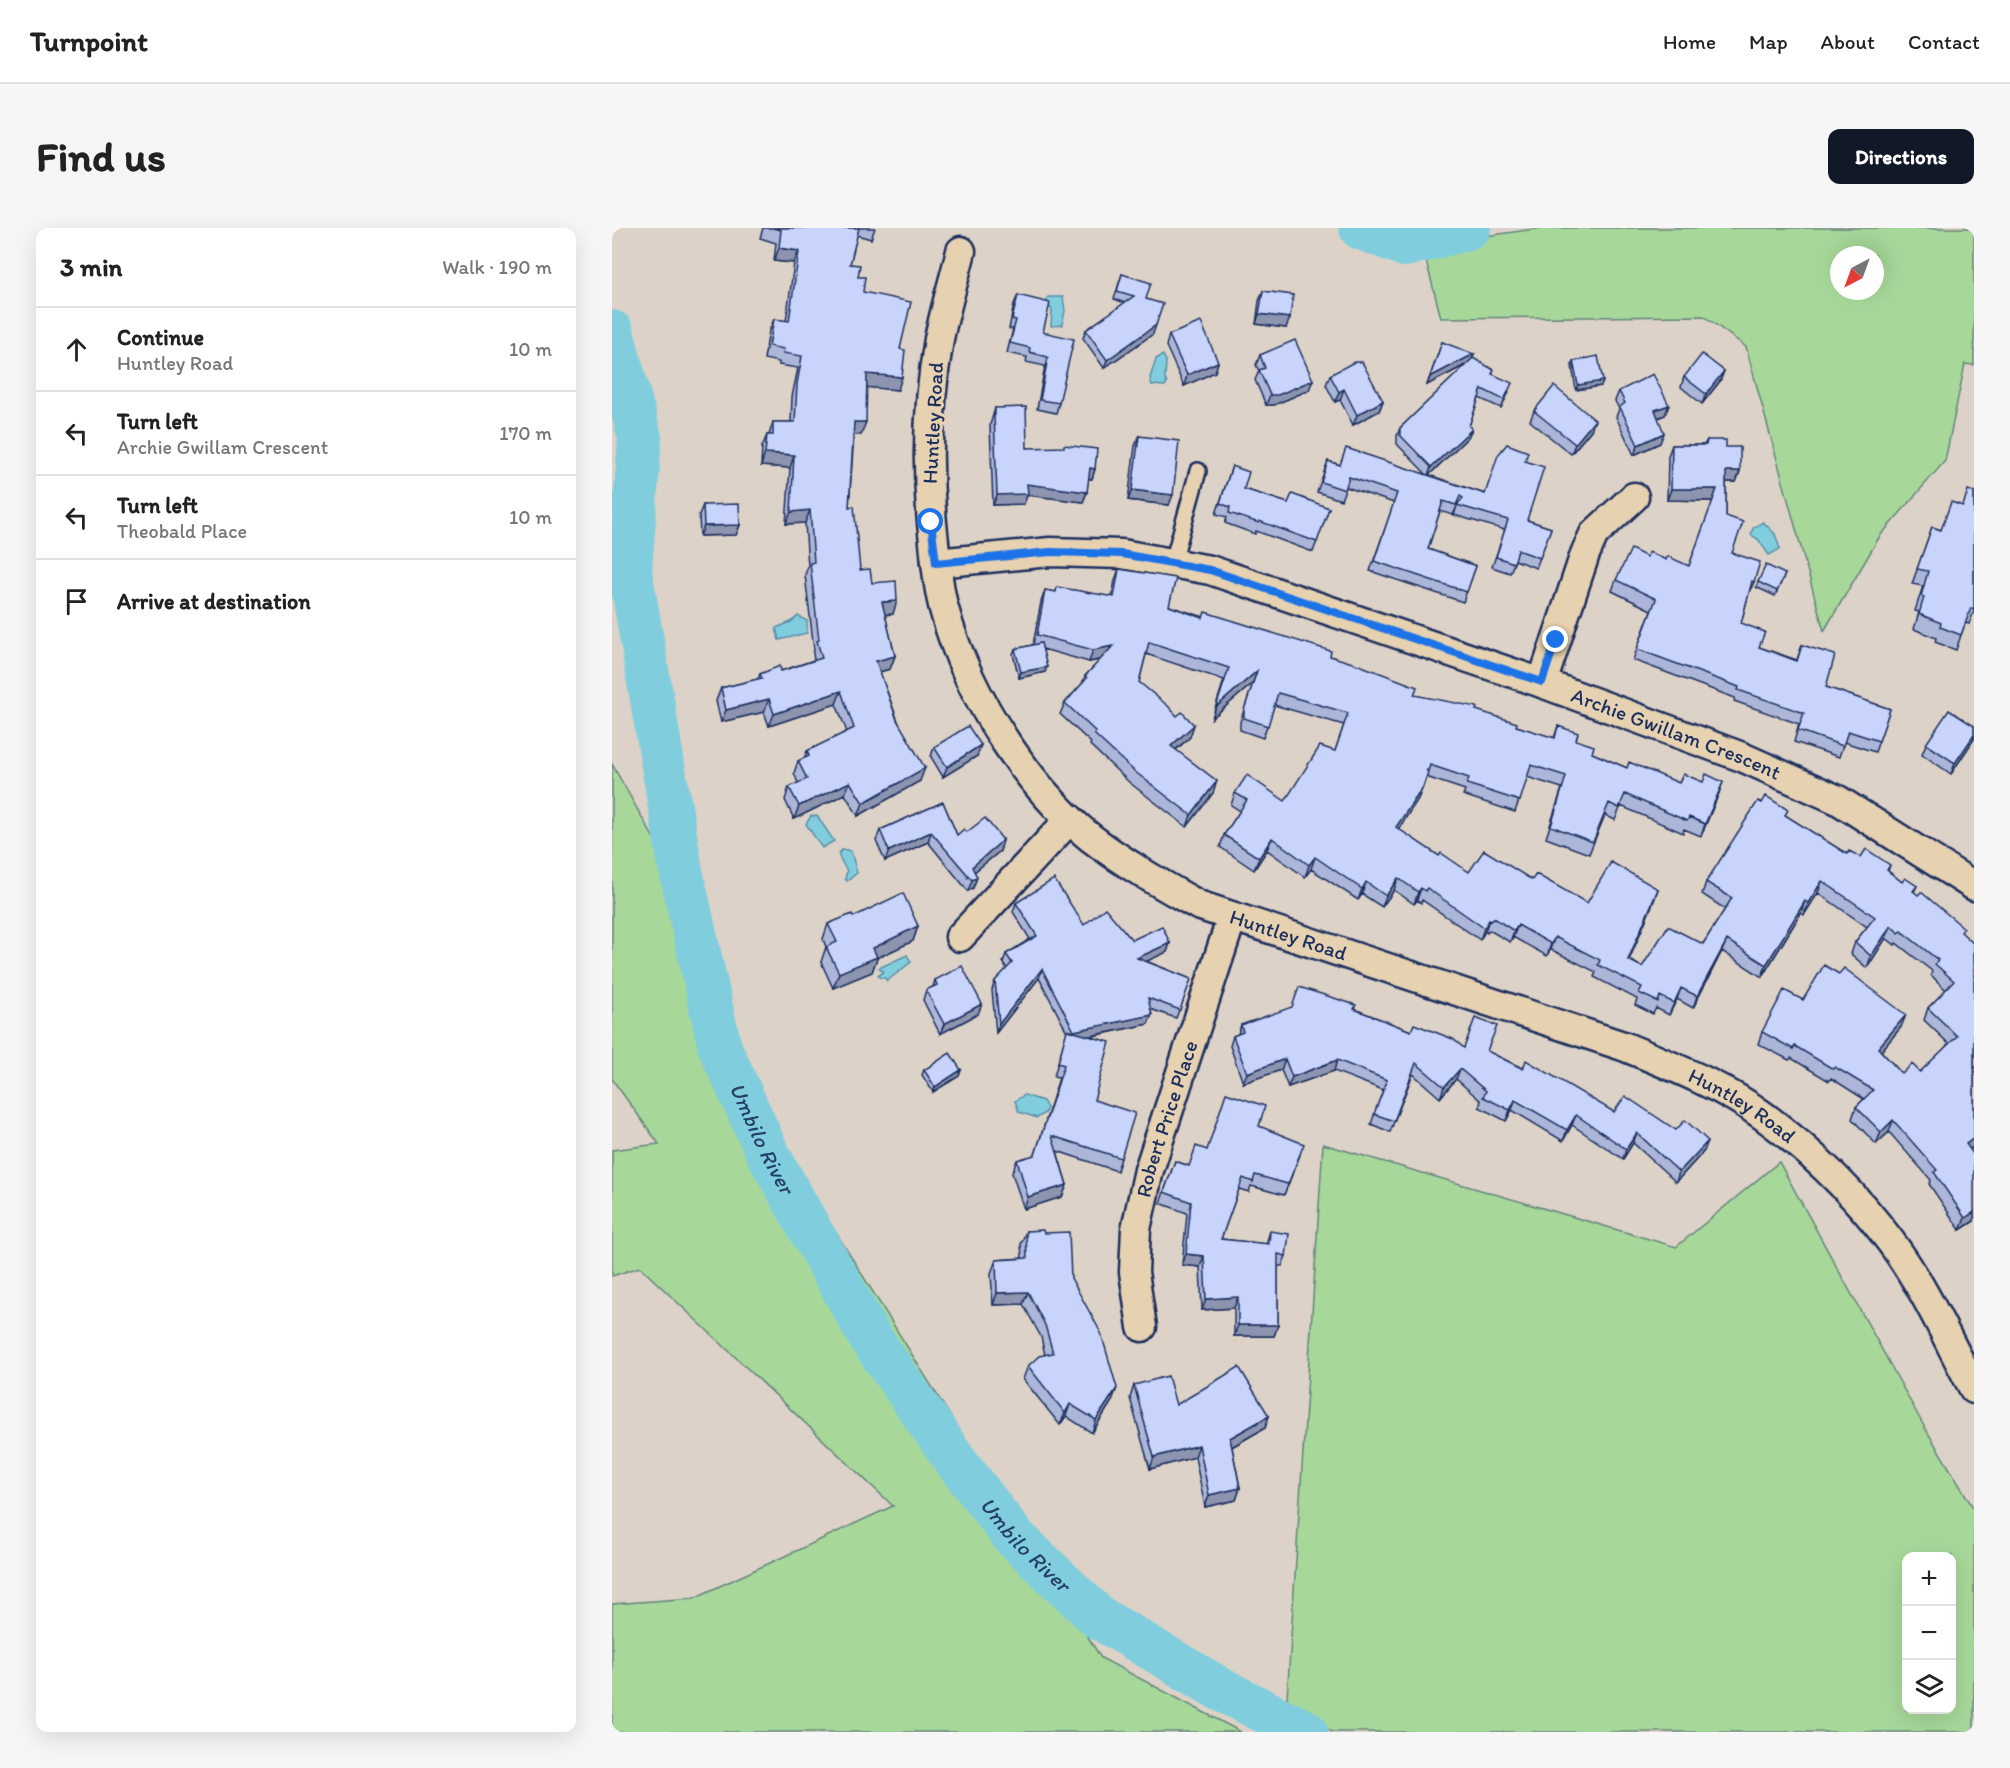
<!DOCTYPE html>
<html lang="en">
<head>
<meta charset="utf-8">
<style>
	body { margin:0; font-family:Itim,sans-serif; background:#f6f6f6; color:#222 }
	.controls { position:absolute; right:18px; bottom:18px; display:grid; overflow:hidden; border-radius:12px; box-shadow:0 6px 24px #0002 }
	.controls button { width:54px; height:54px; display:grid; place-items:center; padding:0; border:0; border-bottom:2px solid #e0e0e0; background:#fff; color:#222; font:30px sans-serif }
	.compass { position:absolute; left:1218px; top:18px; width:54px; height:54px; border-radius:50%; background:#fff; box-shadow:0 6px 24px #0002; rotate:221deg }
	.stop { position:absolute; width:18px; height:18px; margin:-14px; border:4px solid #1a73e8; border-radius:50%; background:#fff }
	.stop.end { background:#1a73e8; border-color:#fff; box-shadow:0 2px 6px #0008 }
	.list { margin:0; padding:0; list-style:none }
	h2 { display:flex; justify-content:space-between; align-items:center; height:78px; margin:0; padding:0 24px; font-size:26px }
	h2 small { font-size:20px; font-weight:400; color:#767676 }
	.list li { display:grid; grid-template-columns:39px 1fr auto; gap:18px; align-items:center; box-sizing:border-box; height:84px; padding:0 24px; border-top:2px solid #e0e0e0 }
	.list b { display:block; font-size:22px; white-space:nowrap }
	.list p { margin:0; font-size:20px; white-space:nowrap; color:#767676 }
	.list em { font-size:20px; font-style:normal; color:#767676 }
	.icon { flex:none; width:33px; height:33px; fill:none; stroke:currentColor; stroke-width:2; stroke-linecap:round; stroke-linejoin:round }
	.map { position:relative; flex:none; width:1362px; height:1504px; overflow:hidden; border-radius:12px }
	header { display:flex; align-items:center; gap:36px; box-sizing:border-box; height:84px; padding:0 30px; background:#fff; border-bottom:2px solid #e0e0e0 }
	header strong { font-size:28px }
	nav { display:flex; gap:33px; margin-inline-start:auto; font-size:21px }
	.intro { display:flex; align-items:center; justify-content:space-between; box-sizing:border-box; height:144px; padding:0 36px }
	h1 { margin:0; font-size:42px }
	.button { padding:15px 27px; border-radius:12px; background:#111827; color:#fff; font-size:21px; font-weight:700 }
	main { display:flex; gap:36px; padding:0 36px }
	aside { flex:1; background:#fff; border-radius:12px; box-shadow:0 6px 24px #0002 }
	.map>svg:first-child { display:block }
</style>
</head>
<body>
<header>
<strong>Turnpoint</strong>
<nav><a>Home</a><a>Map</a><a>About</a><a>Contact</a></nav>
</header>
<div class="intro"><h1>Find us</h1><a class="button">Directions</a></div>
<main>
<aside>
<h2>3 min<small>Walk · 190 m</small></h2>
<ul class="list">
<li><svg class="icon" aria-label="ahead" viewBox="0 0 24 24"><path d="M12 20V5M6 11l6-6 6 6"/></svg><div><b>Continue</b><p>Huntley Road</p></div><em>10 m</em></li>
<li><svg class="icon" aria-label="left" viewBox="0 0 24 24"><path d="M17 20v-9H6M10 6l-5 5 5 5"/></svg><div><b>Turn left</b><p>Archie Gwillam Crescent</p></div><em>170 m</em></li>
<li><svg class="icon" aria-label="left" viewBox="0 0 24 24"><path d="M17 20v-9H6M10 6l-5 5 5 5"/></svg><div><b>Turn left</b><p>Theobald Place</p></div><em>10 m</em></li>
<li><svg class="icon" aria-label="arrive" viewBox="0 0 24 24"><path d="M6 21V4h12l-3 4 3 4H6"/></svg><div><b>Arrive at destination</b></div></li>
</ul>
</aside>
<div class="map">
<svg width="1362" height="1504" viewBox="0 0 1362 1504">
	<rect width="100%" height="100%" fill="#ddd2c7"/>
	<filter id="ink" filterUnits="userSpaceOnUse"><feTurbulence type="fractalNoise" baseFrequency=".0167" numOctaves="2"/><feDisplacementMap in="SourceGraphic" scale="12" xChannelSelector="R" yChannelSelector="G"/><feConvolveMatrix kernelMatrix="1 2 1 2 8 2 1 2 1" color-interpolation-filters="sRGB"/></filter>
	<g filter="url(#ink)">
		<g fill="#a7d899" stroke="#61847c" stroke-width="1.5" fill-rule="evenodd">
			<path d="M930 0H1362V137L1353 136 1333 233 1268 308 1212 403 1134 119 1092 88 829 90 810 17ZM1227 27H1263V63H1227Z"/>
			<polygon points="0,536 64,650 137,865 489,1430 629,1504 0,1504 0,1376 82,1370 281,1278 28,1039 0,1048 0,922 47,916 0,851"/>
			<path d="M711 916 1064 1019 1167 934 1313 1200 1362 1281V1504H721L674 1486ZM1340 1328V1482H1294V1328Z"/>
		</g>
		<g fill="#80cedd" stroke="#588eaa" stroke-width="1.5">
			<polygon points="436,69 451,69 453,83 450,97 439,98 440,82 434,74"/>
			<polygon points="551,127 554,133 553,152 555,155 553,158 540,157 538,150 544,131"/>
			<polygon points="1151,294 1163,306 1168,321 1157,327 1146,311 1139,307 1141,300"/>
			<polygon points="186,388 195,393 195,405 167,412 164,400 179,394"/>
			<polygon points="199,588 205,588 222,613 210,620 194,596"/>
			<polygon points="231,621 239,623 245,645 235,653 233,651 235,643 227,629 227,625"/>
			<polygon points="295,727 299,734 275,753 273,750 269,750 266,748 271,744 267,740"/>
			<polygon points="412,867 431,873 435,880 433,885 425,890 407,884 403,873"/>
		</g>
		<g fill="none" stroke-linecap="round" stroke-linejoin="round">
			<g stroke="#80cedd" stroke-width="44">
				<polyline points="749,0 793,17 857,0"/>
				<path id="s1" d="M0 104 28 210 18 342 69 643 108 820 157 928 259 1111 343 1232 401 1308 486 1389 608 1461 694 1504"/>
			</g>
			<defs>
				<polyline id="service" points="561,334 586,243"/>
				<g id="minor">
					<path id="s2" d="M349 23C342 52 333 81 327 111 315 178 314 246 322 314 324 336 326 359 332 381 345 429 367 474 395 516 418 550 446 584 479 610 513 636 549 656 586 677L1011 818C1060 838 1111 858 1153 889 1200 924 1244 967 1279 1014 1312 1058 1336 1113 1362 1161"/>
					<path id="s3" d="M324 335 438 324 510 326 598 342 930 455 1130 529 1226 572 1362 658"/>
					<polyline points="930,455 973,326 982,306 1022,269"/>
					<polyline points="348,709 458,591"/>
					<path id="s4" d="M530 1099 522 1044 524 1001 537 942 620 689"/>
				</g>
			</defs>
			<use href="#service" stroke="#1b2f5e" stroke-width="20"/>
			<use href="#minor" stroke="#1b2f5e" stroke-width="33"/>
			<use href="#service" stroke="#e6d1b0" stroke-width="15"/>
			<use href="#minor" stroke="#e6d1b0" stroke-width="28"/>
		</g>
		<g fill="#acb6d9" stroke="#1b2f5e" stroke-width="1.5">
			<polygon points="151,0 263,0 259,11 245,7 238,36 246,49 251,64 288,121 286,162 255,159 249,207 242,206 237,279 248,342 260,355 281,386 273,387 283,428 278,441 268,444 308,553 246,588 233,566 182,591 173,572 177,559 186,555 182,545 186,533 192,530 195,523 235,504 224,476 157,498 152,484 109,494 104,473 109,460 146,451 148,446 169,443 202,432 201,425 202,422 193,347 196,338 193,295 174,296 178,240 149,238 150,219 155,207 157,207 161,194 179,194 180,169 186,140 167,137 167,134 152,131 157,103 162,91 174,93 182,35 162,33 164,15 148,10"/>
			<polygon points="510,46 534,71 541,106 492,140 471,110 474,102 513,75 502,71"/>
			<polygon points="651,63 674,100 644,96 647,73"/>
			<polygon points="406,67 431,104 447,175 444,185 425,181 433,138 414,134 415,129 395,125 401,101 397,101 402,76"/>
			<polygon points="557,107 606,134 603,144 572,158 554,118"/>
			<polygon points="830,114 860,131 881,146 897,164 889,180 867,170 857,198 860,201 856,209 817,247 873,266 913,233 915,292 939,300 924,340 903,332 898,345 880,339 893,302 842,287 845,278 841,287 828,283 816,321 864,338 851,374 758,343 782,275 734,259 729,272 705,264 716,233 728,237 814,246 785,216 785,208 788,200 854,137 815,157"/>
			<polygon points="648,127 697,162 662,177 654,177 643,152 647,143 644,137"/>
			<polygon points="961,133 991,153 989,158 964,162 960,138"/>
			<polygon points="1112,143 1108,153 1090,176 1069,159 1072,149"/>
			<polygon points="718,147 771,173 767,183 741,197 728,172 723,174 714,157"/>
			<polygon points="1007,163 1057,177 1053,187 1046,190 1048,215 1022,227 1004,189 1007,181 1003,173"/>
			<polygon points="383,180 415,220 483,241 480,251 476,251 475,264 471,274 415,267 412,276 381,277 378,197"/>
			<polygon points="922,183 979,202 959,226 918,193"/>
			<polygon points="527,208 557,277 516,272 523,218"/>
			<polygon points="1095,212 1114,219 1128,243 1124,254 1114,254 1114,288 1120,325 1142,354 1137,365 1129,395 1147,419 1185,432 1190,417 1214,459 1278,481 1263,524 1232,514 1227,529 1182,514 1187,496 1122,473 1123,470 1021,432 1039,382 1000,363 1004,352 1035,329 1054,332 1077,338 1101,273 1055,272 1056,228 1060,217 1092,217"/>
			<polygon points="620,238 632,261 676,275 717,280 701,324 644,303 643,306 613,295 615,289 604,286"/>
			<polygon points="1362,264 1362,383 1357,396 1353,395 1344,422 1323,414 1324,410 1302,401 1307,384 1303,383 1311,358 1300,356 1320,299 1329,302"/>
			<polygon points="91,277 128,297 124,307 88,308 87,287"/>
			<polygon points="507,341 557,378 718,428 802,467 864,482 904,498 942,510 946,498 980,525 1015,540 1067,555 1107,565 1089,608 1072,601 1071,605 1009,578 1003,592 993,587 977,626 934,610 950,560 915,549 903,584 851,567 853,562 814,549 806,571 786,601 827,628 857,644 920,652 975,675 1046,661 1017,732 1030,739 1091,716 1113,681 1090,666 1094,654 1174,588 1235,626 1278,637 1276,643 1290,654 1305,658 1302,664 1362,716 1362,918 1358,922 1362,993 1348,1002 1317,956 1319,952 1277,904 1264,916 1240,891 1244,879 1252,871 1219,850 1217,853 1179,830 1177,832 1146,816 1150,804 1191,772 1289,799 1269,823 1290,846 1308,844 1337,816 1312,792 1316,780 1334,762 1319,747 1320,743 1284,715 1283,717 1274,710 1255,740 1239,726 1243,714 1255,699 1206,665 1192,687 1189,685 1150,749 1110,723 1081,780 1065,771 1057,787 1044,780 1041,786 1023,777 1025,771 982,749 984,744 938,721 935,728 901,709 898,714 877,702 875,705 873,703 868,712 810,672 809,675 805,672 802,676 782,662 770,679 750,666 746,672 699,641 693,649 655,622 642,642 608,619 612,607 628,583 619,577 623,565 673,573 723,523 732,497 662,477 651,510 628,502 628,494 641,455 600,490 612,452 534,426 527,454 578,509 564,522 601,565 575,599 518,555 478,517 479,515 448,486 453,475 470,456 473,448 489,432 477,434 431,421 433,444 407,450 401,426 403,421 421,417 429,374 433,362 443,364 445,359 500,369 503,352"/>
			<polygon points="1173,346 1163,368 1144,359 1146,354"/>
			<polygon points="1362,498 1362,511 1339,546 1310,526 1314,516"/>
			<polygon points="322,519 365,528 331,549 319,529"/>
			<polygon points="331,574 345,607 355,604 391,612 388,623 362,644 365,649 361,660 356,663 316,614 273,633 264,613 268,602"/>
			<polygon points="404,675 472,697 520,712 558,715 555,724 534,733 579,751 564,790 538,781 536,796 477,809 482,872 509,930 505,943 445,923 455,957 450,969 412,981 400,945 405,932 423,927 447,850 442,848 455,804 427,750 384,805 380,762 383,753 395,741 391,734 394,726 418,711 401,684"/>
			<polygon points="241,689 306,698 301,713 265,730 260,744 221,760 209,734 214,719 211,711 216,696"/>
			<polygon points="323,752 366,786 328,806 311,772 314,762 321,759"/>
			<polygon points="742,781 799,803 852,820 875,823 1002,884 1092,923 1064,954 1021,915 1011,931 960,897 951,913 900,882 894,893 867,879 869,873 844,851 828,870 801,846 778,904 759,896 771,862 722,843 676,859 669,842 631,855 618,818 621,808 626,806 629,797"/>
			<polygon points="312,842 349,842 347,848 321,864 310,847"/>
			<polygon points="647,898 688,927 672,967 639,958 637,964 627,961 609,1011 654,1016 658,1003 674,1028 670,1038 666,1038 666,1097 662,1108 622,1108 622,1080 590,1082 588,1039 570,1037 575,985 548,975 563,933 577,938 594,922"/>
			<polygon points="414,1003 432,1005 459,1050 500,1173 480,1205 454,1188 448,1197 411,1151 416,1138 433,1127 429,1109 411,1076 381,1077 379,1045 384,1032 410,1030 409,1016"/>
			<polygon points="522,1157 564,1177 657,1188 653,1200 620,1219 628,1260 624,1272 593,1279 583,1229 538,1241 518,1170"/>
		</g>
		<g fill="#8c94b0" stroke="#1b2f5e" stroke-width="1.5">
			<polygon points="167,20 187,23 182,35 162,33"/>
			<polygon points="647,86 678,90 674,100 644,96"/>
			<polygon points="544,97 541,106 492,140 495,132"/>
			<polygon points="862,126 859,134 815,157 818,149"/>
			<polygon points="606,134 603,144 572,158 575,147"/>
			<polygon points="1112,143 1108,153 1090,176 1094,166"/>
			<polygon points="255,146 290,149 286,162 251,159"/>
			<polygon points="701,152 697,162 662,177 654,177 658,167"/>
			<polygon points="991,153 989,158 964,162 966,157"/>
			<polygon points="732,161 728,172 723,174 727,164"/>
			<polygon points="771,173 767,183 741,197 745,187"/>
			<polygon points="1057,177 1053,187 1039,192 1043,182"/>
			<polygon points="983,192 979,202 959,226 963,216"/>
			<polygon points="242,194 254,194 249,207 238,206"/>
			<polygon points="860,201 856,209 816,248 819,239"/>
			<polygon points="1052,205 1048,215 1022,227 1026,217"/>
			<polygon points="153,225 182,227 178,240 149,238"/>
			<polygon points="478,240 483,241 480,251 474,250"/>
			<polygon points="1114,243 1128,243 1124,254 1110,254"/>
			<polygon points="415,256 475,264 471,274 415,267 412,276 381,277 385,267"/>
			<polygon points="1059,261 1105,261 1101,273 1055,272"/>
			<polygon points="520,262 561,267 557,277 516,272"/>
			<polygon points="198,282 193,295 174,296 179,284"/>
			<polygon points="128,297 124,307 88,308 92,298"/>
			<polygon points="285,373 281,386 265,387 270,374"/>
			<polygon points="501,418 497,430 477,434 481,422"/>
			<polygon points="283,428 278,441 259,446 264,433"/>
			<polygon points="435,439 433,444 407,450 409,444"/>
			<polygon points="645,443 641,455 600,490 604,479"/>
			<polygon points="229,463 224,476 157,498 162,486"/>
			<polygon points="157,471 152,484 109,494 114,482"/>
			<polygon points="582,497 578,509 554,530 559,518"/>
			<polygon points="1362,507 1362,511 1339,546 1343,535"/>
			<polygon points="369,517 365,528 331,549 335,539"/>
			<polygon points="313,540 308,553 246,588 251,575"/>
			<polygon points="605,553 601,565 575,599 579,587"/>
			<polygon points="238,554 233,566 182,591 187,578"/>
			<polygon points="1111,554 1107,565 1089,608 1093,596"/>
			<polygon points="811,559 806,571 780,611 784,599"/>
			<polygon points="319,604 316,614 273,633 277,623"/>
			<polygon points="660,610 655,622 642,642 647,630"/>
			<polygon points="391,612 388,623 356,649 360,639"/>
			<polygon points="703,629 699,641 693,649 697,637"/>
			<polygon points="365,649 361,660 356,663 360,652"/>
			<polygon points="786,650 782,662 770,679 774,668"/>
			<polygon points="1210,653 1206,665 1192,687 1196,675"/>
			<polygon points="754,654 750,666 746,672 750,661"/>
			<polygon points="809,660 805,672 802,676 806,664"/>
			<polygon points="1046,661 1042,673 1012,744 1016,732"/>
			<polygon points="1193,673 1189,685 1150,749 1154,737"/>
			<polygon points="877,692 873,703 868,712 872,700"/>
			<polygon points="906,697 901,709 898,714 902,703"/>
			<polygon points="306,698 301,713 265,730 260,744 221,760 227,745 261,720"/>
			<polygon points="1279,698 1274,710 1255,740 1259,728"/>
			<polygon points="943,709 938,721 935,728 939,716"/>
			<polygon points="1115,712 1110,723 1081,780 1085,768"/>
			<polygon points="558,715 555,724 522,739 525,730"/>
			<polygon points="430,741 427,750 384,805 387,796"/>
			<polygon points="1069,760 1065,771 1057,787 1062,775"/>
			<polygon points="370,776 366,786 328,806 332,796"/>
			<polygon points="540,787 536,796 459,812 462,803"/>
			<polygon points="1294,787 1289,799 1262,832 1266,820"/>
			<polygon points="673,831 669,842 631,855 635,845"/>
			<polygon points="725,832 722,843 676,859 680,849"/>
			<polygon points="848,841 844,851 828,870 832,859"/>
			<polygon points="349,842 347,848 321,864 323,859"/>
			<polygon points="903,872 900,882 894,893 898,882"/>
			<polygon points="964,887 960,897 951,913 955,902"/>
			<polygon points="1281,892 1277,904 1264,916 1269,904"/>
			<polygon points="1025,905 1021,915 1011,931 1014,921"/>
			<polygon points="1362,910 1362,918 1350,928 1354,916"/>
			<polygon points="1096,913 1092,923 1064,954 1067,944"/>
			<polygon points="455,957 450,969 412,981 416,969"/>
			<polygon points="1362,984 1362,993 1348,1002 1353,990"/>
			<polygon points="574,1026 592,1028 588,1039 570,1037"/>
			<polygon points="416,1064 411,1076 381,1077 385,1065"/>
			<polygon points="626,1069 622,1080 590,1082 594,1071"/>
			<polygon points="626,1097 666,1097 662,1108 622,1108"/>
			<polygon points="505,1160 500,1173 480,1205 484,1192"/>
			<polygon points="458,1176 454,1188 448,1197 453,1185"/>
			<polygon points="657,1188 653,1200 614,1222 618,1210"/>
			<polygon points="587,1217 583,1229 538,1241 542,1229"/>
			<polygon points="628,1260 624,1272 593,1279 597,1267"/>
		</g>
		<g fill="#c8d4fc" stroke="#1b2f5e" stroke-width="1.5">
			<polygon points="161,0 247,0 238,36 248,37 246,49 253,49 251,64 299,74 288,121 293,122 290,149 255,146 254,194 242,194 237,279 242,278 248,342 258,341 260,355 284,353 285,373 270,374 283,428 264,433 285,492 313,540 251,575 238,554 187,578 177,559 195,551 186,533 197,528 195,523 242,500 229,463 162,486 157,471 114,482 109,460 150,450 148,446 168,438 169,443 210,430 205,413 207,412 198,335 202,334 198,282 179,284 182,227 153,225 155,207 161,207 161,194 183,194 185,156 190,128 171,125 172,121 157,118 162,91 177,93 187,23 167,20 169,2"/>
			<polygon points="510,46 539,55 534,71 551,76 544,97 495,132 474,102 522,68 505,63"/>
			<polygon points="651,63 681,67 678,90 647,86"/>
			<polygon points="406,67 438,75 431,104 462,111 447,175 428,172 436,129 417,124 418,120 398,115 404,92 400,91"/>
			<polygon points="589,94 606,134 575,147 557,107"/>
			<polygon points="683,112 701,152 666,167 658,167 647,142 653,140 648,127"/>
			<polygon points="830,114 862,126 818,149"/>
			<polygon points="1090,126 1112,143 1094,166 1072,149"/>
			<polygon points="986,128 991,153 966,157 961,133"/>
			<polygon points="861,130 882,142 880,146 900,155 892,172 870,161 857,198 860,201 819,239 788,207 788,200"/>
			<polygon points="742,134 750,134 771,173 745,187 732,161 727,164 718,147"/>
			<polygon points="1041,146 1057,177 1043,182 1052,205 1026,217 1008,179 1013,175 1007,163"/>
			<polygon points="942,158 983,192 963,216 922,183"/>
			<polygon points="414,179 415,220 452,219 452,217 485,221 483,241 478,240 475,264 415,256 416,266 385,267 382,187 383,187 383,180"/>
			<polygon points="527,208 567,213 561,267 520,262"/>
			<polygon points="1095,212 1114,212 1114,219 1128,219 1128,243 1114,243 1114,288 1131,294 1120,325 1148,334 1142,354 1140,353 1129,395 1153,404 1147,419 1185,433 1190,417 1223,427 1214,459 1278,481 1267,513 1236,503 1231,518 1186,502 1192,485 1126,462 1127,459 1025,421 1044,371 1004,352 1019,321 1035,329 1037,324 1054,332 1055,328 1077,338 1105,261 1059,261 1060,217 1094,217"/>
			<polygon points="895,216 916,224 913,233 932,239 915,292 939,300 928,330 906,322 902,335 884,329 896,292 845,277 851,270 848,268 844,277 831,273 816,321 864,338 855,364 762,333 785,265 737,249 733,262 709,254 716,233 728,237 734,220 873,266 886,227"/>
			<polygon points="620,238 637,244 632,261 676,275 680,266 717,280 705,314 647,293 647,295 617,285 618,279 608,275"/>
			<polygon points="1356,262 1362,264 1362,381 1359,380 1349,407 1328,399 1329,395 1307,386 1312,369 1309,368 1316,343 1305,341 1320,299 1329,302 1339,274 1351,278"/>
			<polygon points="127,276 128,297 92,298 91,277"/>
			<polygon points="1154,337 1173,346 1165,363 1146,354"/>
			<polygon points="507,341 564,350 557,378 591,390 593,384 719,423 718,428 747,437 805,459 802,467 865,479 864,482 905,495 904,498 943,510 946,498 966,505 964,512 982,518 980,525 1015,540 1017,534 1067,555 1071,546 1091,554 1094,546 1111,554 1093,596 1077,589 1075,593 1013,566 1007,580 997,575 981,614 939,598 954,548 919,537 908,573 855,556 857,550 818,537 816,543 814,542 816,544 811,559 784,599 827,628 829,625 857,644 872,622 920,652 924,646 975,675 999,634 1046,661 1016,732 1030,739 1056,698 1091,716 1120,670 1094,654 1146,573 1150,575 1154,568 1176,582 1173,587 1235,626 1237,623 1249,629 1254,621 1278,637 1275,642 1290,654 1293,650 1305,658 1301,663 1306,667 1309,664 1352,700 1349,704 1362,716 1362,910 1354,916 1362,927 1362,984 1353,990 1322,944 1325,942 1281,892 1269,904 1244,879 1261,862 1223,839 1221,841 1183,818 1181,821 1150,804 1172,762 1191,772 1212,737 1227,746 1232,740 1294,787 1266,820 1290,846 1300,836 1308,844 1345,808 1316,780 1342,753 1323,736 1326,732 1289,703 1287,705 1279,698 1259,728 1243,714 1263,689 1210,653 1196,675 1193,673 1154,737 1115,712 1085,768 1069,760 1062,775 1048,768 1046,774 1027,765 1030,759 986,737 988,732 943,709 939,716 906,697 902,703 882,690 879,693 877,692 872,700 815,660 813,663 809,660 806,664 786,650 774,668 754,654 750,661 703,629 697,637 660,610 647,630 612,607 635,572 623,565 635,547 673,573 708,518 723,523 736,485 666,465 656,498 632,490 632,482 645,443 604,479 617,440 537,414 527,454 556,478 565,488 570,484 582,497 559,518 605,553 579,587 522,543 482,506 484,504 453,475 475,450 473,448 501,418 481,422 425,407 433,362 444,364 445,359 502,369"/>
			<polygon points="429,415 435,439 409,444 403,421"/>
			<polygon points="1337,482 1362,498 1362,507 1343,535 1314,516"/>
			<polygon points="356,498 369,517 335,539 322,519"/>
			<polygon points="331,574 345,607 352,601 355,604 373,590 391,612 360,639 365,649 360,652 319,604 277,623 268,602"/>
			<polygon points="442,651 472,697 493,680 520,712 550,698 558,715 525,730 579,751 568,782 536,770 540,787 462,803 430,741 387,796 383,753 400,735 394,726 425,708 404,675"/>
			<polygon points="291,665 306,698 261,720 265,729 227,745 214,719 225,714 216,696 240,686 241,689"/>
			<polygon points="350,738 370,776 332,796 314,762 325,757 323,752"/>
			<polygon points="687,759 744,777 742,781 799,803 802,796 841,811 852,820 863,790 885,798 875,823 911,841 914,832 1002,884 1013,868 1064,902 1073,892 1096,913 1067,944 1025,905 1014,921 964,887 955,902 903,872 898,882 871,869 874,863 848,841 832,859 804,835 782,893 762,886 775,852 725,832 680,849 673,831 635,845 621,808 631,804 629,797 680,779"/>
			<polygon points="455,802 498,814 482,872 523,885 509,930 440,908 455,957 416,969 405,932 423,927 452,837 446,835"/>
			<polygon points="338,825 349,842 323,859 312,842"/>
			<polygon points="614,865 653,878 647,898 692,916 676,956 643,947 641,954 631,950 609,1011 657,1016 658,1003 677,1006 674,1028 666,1026 666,1097 626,1097 626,1069 594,1071 592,1028 574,1026 579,974 552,964 563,933 577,938 584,918 595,922"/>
			<polygon points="431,1002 432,1005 457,1004 459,1050 489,1105 505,1160 484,1192 458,1176 453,1185 416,1138 427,1128 441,1125 433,1097 416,1064 385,1065 384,1032 415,1030 414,1003"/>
			<polygon points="627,1139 657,1188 618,1210 628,1260 597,1267 587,1217 542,1229 522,1157 556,1148 564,1177"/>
		</g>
	</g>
	<g fill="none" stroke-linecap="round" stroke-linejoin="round" filter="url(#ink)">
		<polyline stroke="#1a73e8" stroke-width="8" points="319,294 324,335 438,324 510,326 598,342 930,454 944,412"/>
	</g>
	<g text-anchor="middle" stroke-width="6" stroke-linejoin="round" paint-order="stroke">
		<g font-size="21" fill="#1b2f5e" stroke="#e6d1b0">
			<text transform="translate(321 195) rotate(-87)" y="7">Huntley Road</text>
			<text dy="7" stroke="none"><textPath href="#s3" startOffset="770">Archie Gwillam Crescent</textPath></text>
			<text dy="7" stroke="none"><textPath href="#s2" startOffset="860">Huntley Road</textPath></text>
			<text dy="7" stroke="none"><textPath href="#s2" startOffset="1346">Huntley Road</textPath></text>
			<text dy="7" stroke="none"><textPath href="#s4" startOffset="213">Robert Price Place</textPath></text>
		</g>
		<g font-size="22" font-style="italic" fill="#253f6b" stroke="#e6d1b0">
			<text dy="8" stroke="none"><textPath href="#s1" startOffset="828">Umbilo River</textPath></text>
			<text dy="8" stroke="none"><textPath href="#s1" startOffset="1314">Umbilo River</textPath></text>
		</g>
	</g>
</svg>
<div class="controls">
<button>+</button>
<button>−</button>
<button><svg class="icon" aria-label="layers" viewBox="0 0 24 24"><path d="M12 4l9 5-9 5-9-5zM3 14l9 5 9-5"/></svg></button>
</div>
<svg class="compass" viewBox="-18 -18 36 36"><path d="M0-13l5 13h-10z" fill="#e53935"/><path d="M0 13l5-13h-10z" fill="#767676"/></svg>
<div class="stop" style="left:319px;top:294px"></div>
<div class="stop end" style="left:944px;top:412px"></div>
</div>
</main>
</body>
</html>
